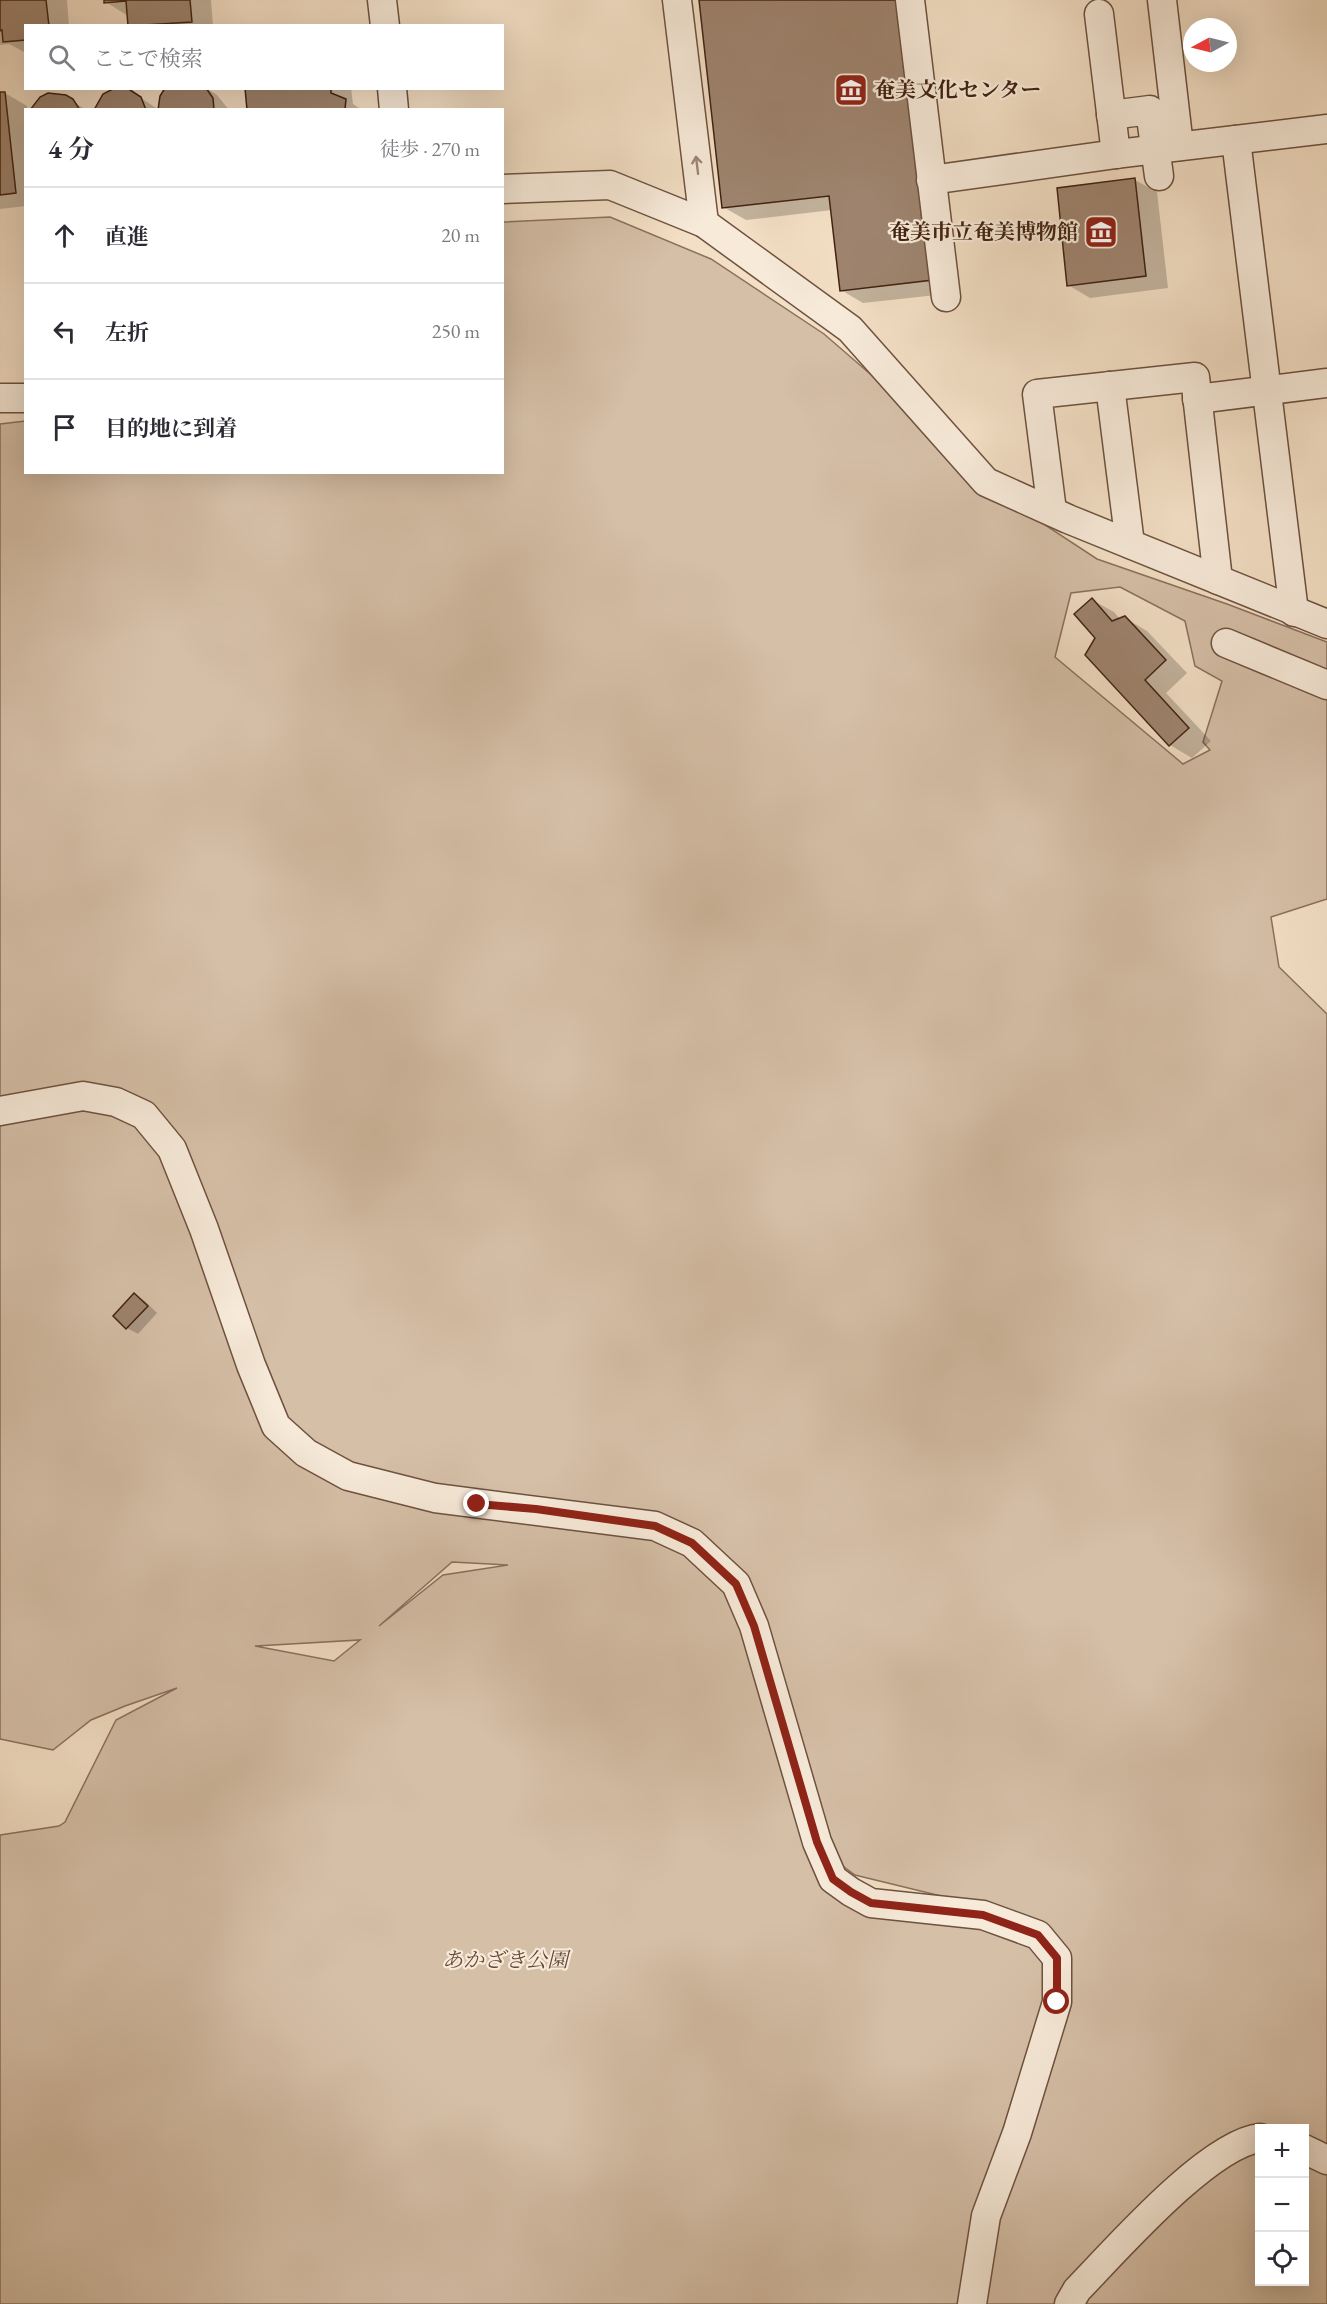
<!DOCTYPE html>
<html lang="ja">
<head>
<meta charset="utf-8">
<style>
	body { margin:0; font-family:"EB Garamond","Noto Serif JP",serif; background:#f2f2f3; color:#2b2b33 }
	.controls { position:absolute; right:18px; bottom:18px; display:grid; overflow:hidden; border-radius:0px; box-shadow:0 6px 24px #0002 }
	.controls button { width:54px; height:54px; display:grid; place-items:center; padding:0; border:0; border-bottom:2px solid #e1e1e2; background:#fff; color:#2b2b33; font:30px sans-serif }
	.compass { position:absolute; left:1183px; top:18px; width:54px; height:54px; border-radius:50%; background:#fff; box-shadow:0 6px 24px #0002; rotate:263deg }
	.stop { position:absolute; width:18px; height:18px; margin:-14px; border:4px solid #8f2418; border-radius:50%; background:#fff }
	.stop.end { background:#8f2418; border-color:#fff; box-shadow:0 2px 6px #0008 }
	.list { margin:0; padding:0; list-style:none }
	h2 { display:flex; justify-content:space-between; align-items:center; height:78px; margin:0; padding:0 24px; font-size:26px }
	h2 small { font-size:20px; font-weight:400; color:#7c7c81 }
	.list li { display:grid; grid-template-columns:39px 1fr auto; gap:18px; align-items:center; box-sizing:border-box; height:96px; padding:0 24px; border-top:2px solid #e1e1e2 }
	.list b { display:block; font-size:22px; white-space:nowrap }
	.list em { font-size:20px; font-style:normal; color:#7c7c81 }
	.icon { flex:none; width:33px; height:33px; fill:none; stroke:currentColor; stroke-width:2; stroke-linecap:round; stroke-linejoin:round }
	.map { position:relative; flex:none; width:1327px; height:2304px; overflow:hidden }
	.search { position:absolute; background:#fff; box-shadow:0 6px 24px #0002; left:24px; top:24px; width:480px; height:66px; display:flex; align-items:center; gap:15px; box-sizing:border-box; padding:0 21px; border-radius:0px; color:#7c7c81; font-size:22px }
	.panel { position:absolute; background:#fff; box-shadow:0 6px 24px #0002; left:24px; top:108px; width:480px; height:366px; border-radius:0px }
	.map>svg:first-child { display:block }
</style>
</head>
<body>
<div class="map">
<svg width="1327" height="2304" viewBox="0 0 1327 2304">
	<rect width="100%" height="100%" fill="#f3dfc5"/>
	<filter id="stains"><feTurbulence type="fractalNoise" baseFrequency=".00333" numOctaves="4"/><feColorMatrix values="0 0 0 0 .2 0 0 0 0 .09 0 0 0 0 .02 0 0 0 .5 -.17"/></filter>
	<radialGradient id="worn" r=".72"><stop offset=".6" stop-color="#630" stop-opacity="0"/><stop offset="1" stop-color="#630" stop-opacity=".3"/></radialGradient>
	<path fill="#d5bfa7" stroke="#8b705c" stroke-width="1.5" fill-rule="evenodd" d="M610 217 711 259 824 334 1045 525 1097 559 1227 604 1327 642V899L1271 917 1279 967 1327 1014V2304H0V1835L59 1826 65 1822 116 1720 177 1688 125 1706 91 1720 53 1750 0 1739V424L25 421 26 472H502L503 222ZM1120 587 1185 621 1195 666 1222 681 1203 742 1210 750 1183 764 1055 657 1071 593ZM452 1562 508 1565 443 1575 379 1626ZM360 1640 334 1661 255 1646H256ZM840 1864 855 1875 945 1897 851 1892ZM1260 2128H1304V2282H1260Z"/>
	<g fill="#0003">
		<polygon points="0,0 67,0 69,26 26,26 26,53 9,44 0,45"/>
		<polygon points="105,0 211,0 213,26 129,26 128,16 106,2"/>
		<polygon points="713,0 955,293 863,303 841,290 832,210 746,220 723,207"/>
		<polygon points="206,88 217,95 229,110 159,110"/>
		<polygon points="246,88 351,88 353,104 362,110 248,110"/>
		<polygon points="127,90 144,100 159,110 96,110"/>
		<polygon points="0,93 5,93 27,106 26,206 0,209"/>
		<polygon points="65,96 86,110 33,110"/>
		<polygon points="1135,180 1157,192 1168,288 1090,298 1068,285"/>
		<polygon points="1092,600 1114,612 1120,619 1125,618 1147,631 1187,673 1166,693 1211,741 1192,758 1170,745 1087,655 1097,637"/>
		<polygon points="135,1295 145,1301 157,1313 138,1334 127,1328 115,1316"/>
	</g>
	<g fill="#9e846f" stroke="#412212" stroke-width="1.5">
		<polygon points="0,0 46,0 49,26 26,26 26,40 3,42 2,30 0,31"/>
		<polygon points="104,0 190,0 192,22 128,26 126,1 104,3"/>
		<polygon points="699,0 902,0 933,280 840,291 829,196 722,208"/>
		<polygon points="127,88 141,97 146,110 94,110 103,94 115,88"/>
		<polygon points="165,88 206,88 213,98 214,110 158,110 160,96"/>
		<polygon points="245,88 331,88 331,93 346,99 345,109 247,110"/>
		<polygon points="0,92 5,92 16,193 0,195"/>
		<polygon points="48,93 66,95 73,99 80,110 30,110 40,97"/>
		<polygon points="1135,178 1146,276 1067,286 1057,188"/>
		<polygon points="1092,598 1112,621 1125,616 1166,660 1145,680 1189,728 1169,746 1085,655 1095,638 1074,614"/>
		<polygon points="134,1293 148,1306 126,1329 113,1316"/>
	</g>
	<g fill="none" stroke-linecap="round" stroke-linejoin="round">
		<defs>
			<g id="minor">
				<polyline points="382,0 385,26"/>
				<polyline points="677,0 704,223"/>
				<polyline points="910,0 946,297"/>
				<polyline points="1162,0 1179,146"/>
				<polyline points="1099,14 1116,154"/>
				<polyline points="392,88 394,110"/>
				<polyline points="1111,115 1150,110 1159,176"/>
				<polyline points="1236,140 1294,612"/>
				<polyline points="931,180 1116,154 1327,129"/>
				<polyline points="502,189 610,185 704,223 850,329 986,482 1068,519 1327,624"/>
				<polyline points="1110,386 1130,544"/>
				<polyline points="0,398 26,398"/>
				<polyline points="1197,399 1327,383"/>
				<polyline points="1052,511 1037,394 1195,377 1218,580"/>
				<polyline points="1226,643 1327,685"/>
				<polyline points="0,1111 83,1096 116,1102 144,1115 172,1149 204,1229 251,1365 276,1426 306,1453 348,1476 435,1498 655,1526 692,1543 736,1584 754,1626 817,1842 833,1879 851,1892 871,1903 983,1915 1038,1935 1057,1958 1057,2002 1017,2133 986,2216 972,2304"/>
				<polyline points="1304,2149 1327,2160"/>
				<path d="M1069 2304 1077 2290C1115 2251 1208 2144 1260 2138"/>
			</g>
		</defs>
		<use href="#minor" stroke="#6e513f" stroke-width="31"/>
		<use href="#minor" stroke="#f7ead9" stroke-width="28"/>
	</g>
	<defs><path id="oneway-shaft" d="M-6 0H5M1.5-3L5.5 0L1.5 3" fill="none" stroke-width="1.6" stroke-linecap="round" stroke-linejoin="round" transform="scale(1.5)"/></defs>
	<use stroke="#9c8676" href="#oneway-shaft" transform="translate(697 165) rotate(-97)"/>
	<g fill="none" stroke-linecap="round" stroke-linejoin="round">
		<polyline stroke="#8f2418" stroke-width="8" points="477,1504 536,1509 655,1526 692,1543 736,1584 754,1626 817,1842 833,1879 851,1892 871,1903 983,1915 1038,1935 1057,1958 1057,2002"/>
	</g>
	<defs>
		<symbol id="museum-square" viewBox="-11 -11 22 22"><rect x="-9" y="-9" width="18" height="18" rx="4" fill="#8f2418" stroke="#f7ead9"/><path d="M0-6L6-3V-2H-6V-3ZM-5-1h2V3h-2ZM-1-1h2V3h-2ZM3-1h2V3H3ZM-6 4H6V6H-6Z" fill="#fff"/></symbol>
	</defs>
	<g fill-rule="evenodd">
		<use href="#museum-square" x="832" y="71" width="38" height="38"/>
		<use href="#museum-square" x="1082" y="213" width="38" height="38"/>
	</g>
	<g text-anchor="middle" stroke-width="4.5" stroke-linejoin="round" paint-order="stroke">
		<g font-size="21" font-weight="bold" fill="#412212" stroke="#f7ead9" text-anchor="start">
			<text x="874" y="97">奄美文化センター</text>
			<text x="1078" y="239" text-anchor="end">奄美市立奄美博物館</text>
		</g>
		<g font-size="21" font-style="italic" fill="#664937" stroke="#f7ead9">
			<text x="505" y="1967">あかざき公園</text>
		</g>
	</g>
	<rect width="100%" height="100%" filter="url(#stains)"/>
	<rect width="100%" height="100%" fill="url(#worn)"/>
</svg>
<div class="controls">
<button>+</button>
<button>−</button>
<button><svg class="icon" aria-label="locate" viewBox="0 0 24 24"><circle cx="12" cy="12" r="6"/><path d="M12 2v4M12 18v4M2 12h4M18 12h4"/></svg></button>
</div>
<svg class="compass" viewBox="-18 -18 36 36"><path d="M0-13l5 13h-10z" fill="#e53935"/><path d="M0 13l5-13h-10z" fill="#7c7c81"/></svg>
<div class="stop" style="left:1057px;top:2002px"></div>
<div class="stop end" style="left:477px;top:1504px"></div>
<div class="search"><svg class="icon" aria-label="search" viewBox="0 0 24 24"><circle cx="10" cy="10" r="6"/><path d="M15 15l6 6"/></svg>ここで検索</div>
<section class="panel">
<h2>4 分<small>徒歩 · 270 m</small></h2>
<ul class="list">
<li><svg class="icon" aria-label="ahead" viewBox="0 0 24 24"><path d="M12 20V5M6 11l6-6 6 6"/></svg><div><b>直進</b></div><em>20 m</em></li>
<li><svg class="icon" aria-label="left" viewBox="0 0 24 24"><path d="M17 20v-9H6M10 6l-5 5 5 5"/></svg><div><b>左折</b></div><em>250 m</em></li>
<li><svg class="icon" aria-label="arrive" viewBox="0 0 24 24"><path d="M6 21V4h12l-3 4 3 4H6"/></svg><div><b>目的地に到着</b></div></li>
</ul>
</section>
</div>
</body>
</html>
